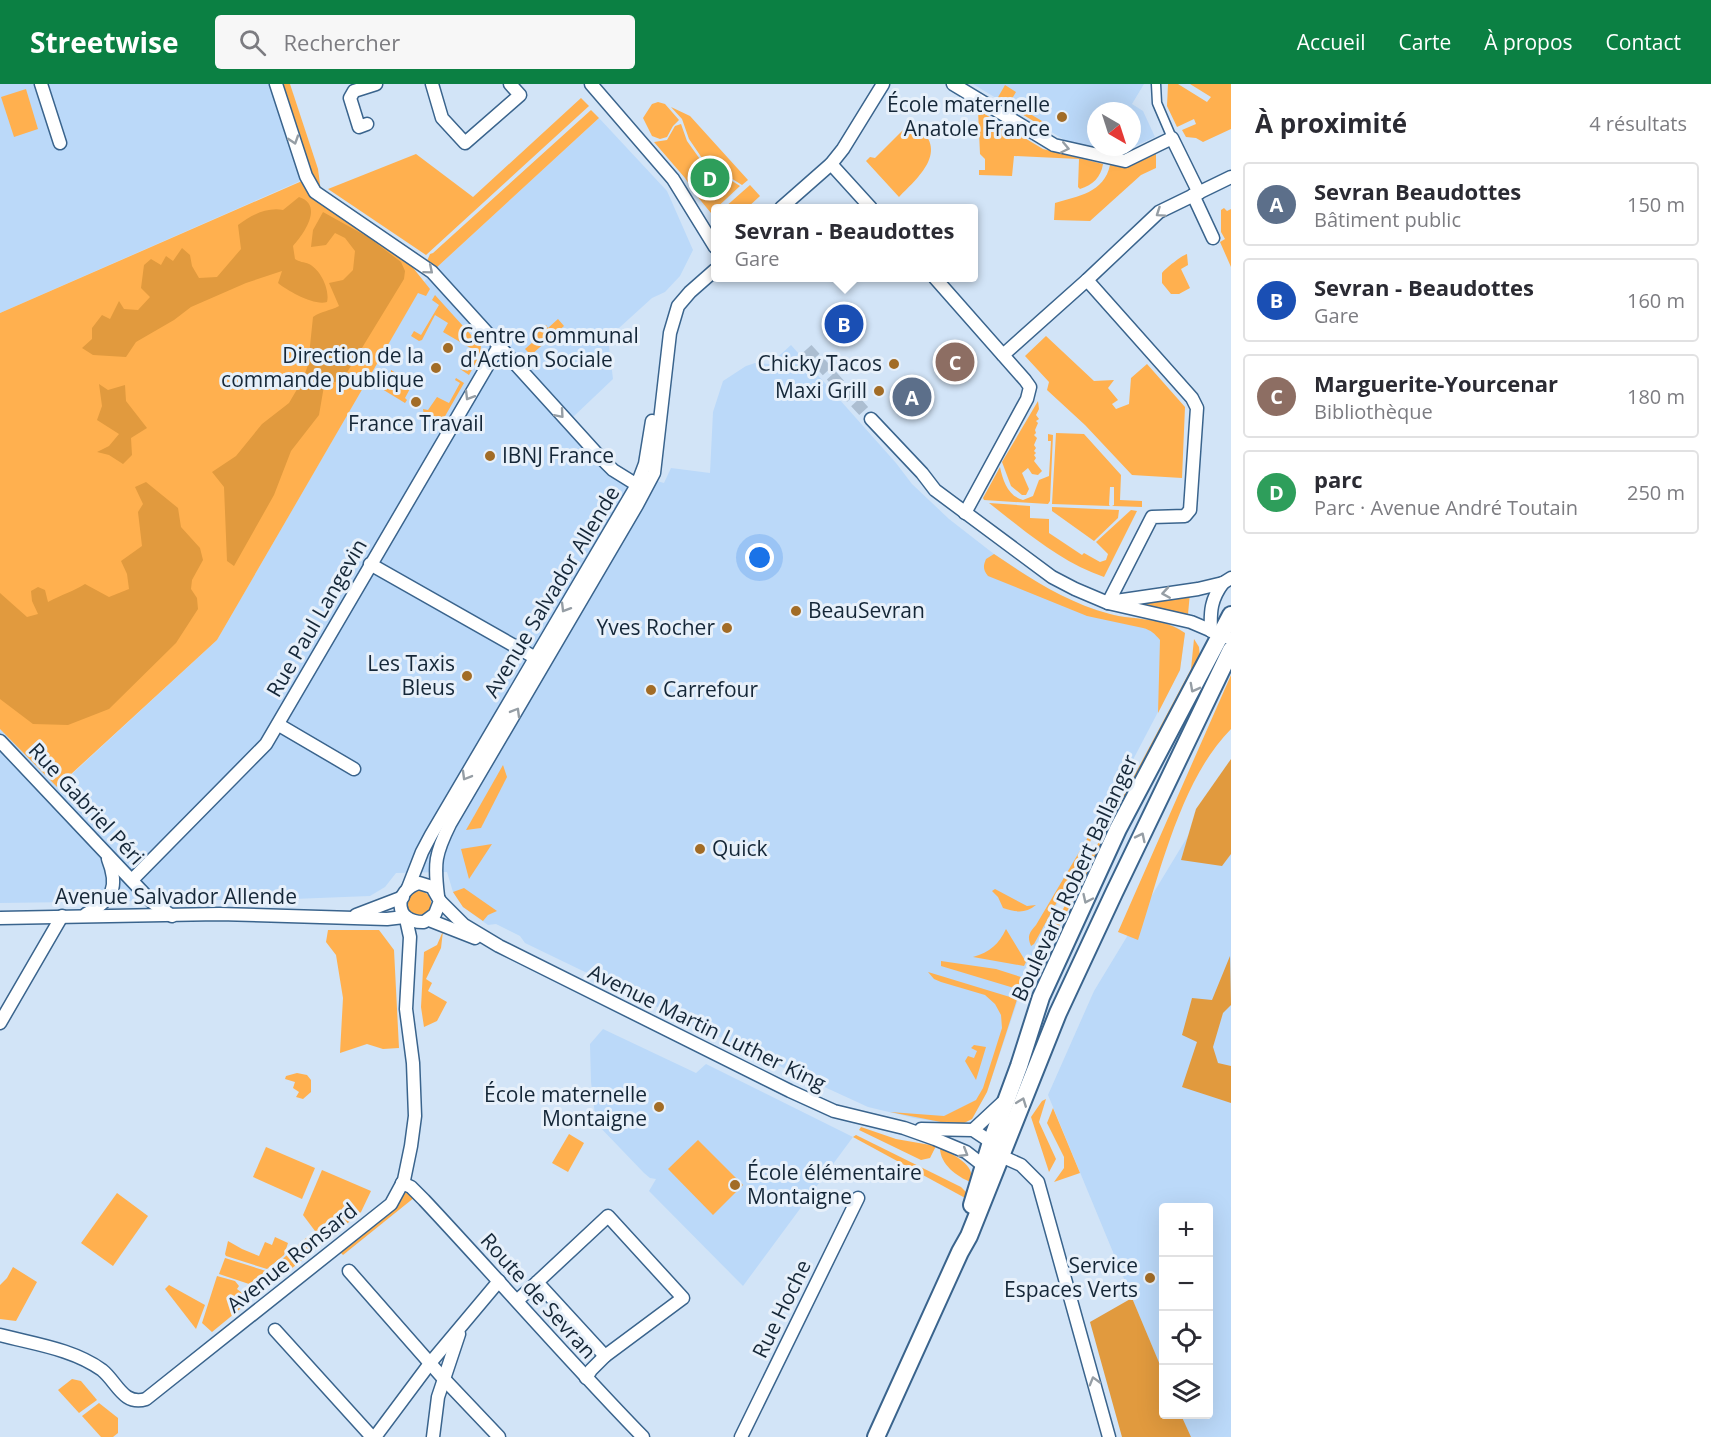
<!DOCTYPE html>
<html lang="fr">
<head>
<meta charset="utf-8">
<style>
	body { margin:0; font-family:"Open Sans",sans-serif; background:#f7f7f7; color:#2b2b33 }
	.controls { position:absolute; right:18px; bottom:18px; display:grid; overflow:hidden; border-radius:6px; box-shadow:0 6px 24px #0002 }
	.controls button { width:54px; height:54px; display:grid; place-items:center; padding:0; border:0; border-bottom:2px solid #e1e1e2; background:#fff; color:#2b2b33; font:30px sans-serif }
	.compass { position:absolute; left:1087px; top:18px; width:54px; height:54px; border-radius:50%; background:#fff; box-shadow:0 6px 24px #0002; rotate:141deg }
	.you { position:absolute; left:760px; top:474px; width:21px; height:21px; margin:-15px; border:4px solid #fff; border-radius:50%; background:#1a73e8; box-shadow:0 0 0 9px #1a73e833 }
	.badge { display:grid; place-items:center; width:39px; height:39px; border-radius:50%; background:#0b8043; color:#fff; font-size:20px; font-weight:700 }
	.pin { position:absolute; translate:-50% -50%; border:3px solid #fff; box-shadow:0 2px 6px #0006 }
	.popup { position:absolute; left:711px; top:120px; width:267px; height:78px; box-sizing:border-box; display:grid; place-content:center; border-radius:6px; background:#fff; filter:drop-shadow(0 2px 4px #0005); font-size:20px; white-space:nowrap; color:#7c7c81 }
	.popup b { font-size:22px; color:#2b2b33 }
	.popup::after { content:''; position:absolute; left:50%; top:100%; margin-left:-12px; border:12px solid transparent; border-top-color:#fff }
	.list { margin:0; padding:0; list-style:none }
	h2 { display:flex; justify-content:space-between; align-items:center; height:78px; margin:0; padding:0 24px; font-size:26px }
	h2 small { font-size:20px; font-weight:400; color:#7c7c81 }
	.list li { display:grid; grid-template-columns:39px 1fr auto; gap:18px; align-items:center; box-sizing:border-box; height:84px; margin:0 12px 12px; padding:0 12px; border:2px solid #e1e1e2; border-radius:6px }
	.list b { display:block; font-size:22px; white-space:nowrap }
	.list p { margin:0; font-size:20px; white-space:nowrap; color:#7c7c81 }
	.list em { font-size:20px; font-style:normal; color:#7c7c81 }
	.icon { flex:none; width:33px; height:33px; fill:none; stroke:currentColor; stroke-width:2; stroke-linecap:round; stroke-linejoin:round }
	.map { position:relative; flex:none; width:1231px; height:1353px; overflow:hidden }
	header { display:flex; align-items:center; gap:36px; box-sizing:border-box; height:84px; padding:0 30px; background:#0b8043; color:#fff }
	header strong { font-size:28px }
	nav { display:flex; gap:33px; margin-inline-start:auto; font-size:21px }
	.search { width:420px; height:54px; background:#f7f7f7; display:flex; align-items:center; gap:15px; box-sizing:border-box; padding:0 21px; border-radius:6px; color:#7c7c81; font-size:22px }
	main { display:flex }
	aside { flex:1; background:#fff }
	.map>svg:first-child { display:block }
</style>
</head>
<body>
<header>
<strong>Streetwise</strong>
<div class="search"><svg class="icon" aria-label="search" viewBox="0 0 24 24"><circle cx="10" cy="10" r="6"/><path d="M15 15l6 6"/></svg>Rechercher</div>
<nav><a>Accueil</a><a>Carte</a><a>À propos</a><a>Contact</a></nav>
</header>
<main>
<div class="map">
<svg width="1231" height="1353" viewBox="0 0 1231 1353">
	<rect width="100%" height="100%" fill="#d2e4f7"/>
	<g fill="#bbd9f9" fill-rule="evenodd">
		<polygon points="0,0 276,0 307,94 0,229"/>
		<path d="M973 0H1144L1132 20 1143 27 1155 53 1116 71 1071 60ZM1096 27H1132V63H1096Z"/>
		<polygon points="599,34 667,107 693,166 680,192 665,208 652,214 608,254 613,295 572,334 614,380 626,388 664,399 671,384 710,389 713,328 723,297 746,282 755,279 770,280 791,261 896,379 912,400 949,435 994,470 1049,506 1082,521 1111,531 1171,540 1185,549 1180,586 1037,859 987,1008 972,1035 964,1039 951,1040 914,1034 868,1023 794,989 525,859 520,852 496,840 488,841 463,823 453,808 447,788 396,789 385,803 370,812 293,815 0,819 0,645 58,703 217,556 424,198 435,185"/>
		<polygon points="1231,681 1231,1353 1190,1353 1181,1331 1208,1330 1208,1124 1164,1124 1163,1289 1048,1011 1094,907"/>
		<polygon points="603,945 696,989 706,980 853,1053 743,1202 649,1107 656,1095 650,1094 644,1089 596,1039 591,998 590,960"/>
	</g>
	<g fill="#ffb04f">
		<polygon points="283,0 290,0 318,85 321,108 315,98"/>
		<polygon points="1168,0 1178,0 1207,18 1211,13 1190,0 1231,0 1231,45 1203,58 1196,54 1186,53 1182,46 1196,40 1194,35 1177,43 1167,22"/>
		<polygon points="1005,1 1016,8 1010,18 1042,37 1045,44 997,15"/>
		<polygon points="26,5 38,45 14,53 1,13"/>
		<polygon points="581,14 589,22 426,171 328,105 416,70 473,113"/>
		<polygon points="658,18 665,20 679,36 673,42 667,53 660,55 652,52 643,34 652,20"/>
		<polygon points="671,23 690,32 748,96 742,101 718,86 713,76 704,77 689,55 682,35"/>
		<polygon points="591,26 599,34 435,185 427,177 430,170 433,169"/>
		<path d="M978 26 1043 65 1103 80C1101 93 1093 101 1080 105L1078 103 1079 75 1014 72 1012 92 979 91V86H985V75L980 70Z"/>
		<path d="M911 38C952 64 921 91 899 113L866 77 870 73 875 74Z"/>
		<polygon points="681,40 687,57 702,78 740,102 711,129 697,112 685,94 654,58 667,56 675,42"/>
		<path d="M1156 70V84L1141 91 1090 137 1054 136 1055 119C1078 112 1104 109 1110 81L1126 84Z"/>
		<polygon points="302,97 311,111 406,175 430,205 426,212 418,209 217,556 57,703 0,645 0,229"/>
		<polygon points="750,101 760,112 747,124 724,124"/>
		<polygon points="1224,124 1227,127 1231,125 1231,183 1220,158 1225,155 1221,148 1221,126"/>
		<path d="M1187 170 1188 181 1181 185 1190 204 1179 210H1171L1162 199V189C1166 184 1181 172 1187 170Z"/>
		<polygon points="435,211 481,262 480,271 469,291 460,285 468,287 479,269 443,248 448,239 435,231 422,256 419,257 411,252 414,247 421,251 439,221 432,216"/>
		<polygon points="558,235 564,242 531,271 525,265 534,257 532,254 546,241 548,244"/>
		<polygon points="1046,252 1094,297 1114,296 1108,304 1118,316 1112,320 1116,325 1129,320 1131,294 1147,280 1185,323 1182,394 1132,391 1085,341 1047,306 1049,298 1025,272"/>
		<polygon points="391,286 413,299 405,314 407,316 405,319 382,305 382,302 389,305 397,292 391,288"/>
		<polygon points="456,294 464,299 440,341 424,332 423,325 428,326 437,313 449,319 460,299 455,296"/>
		<polygon points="1038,317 1039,325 1036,331 1039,335 1036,337 1038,339 1035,346 1036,349 1034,351 1037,354 1034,361 1036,364 1034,367 1036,369 1034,371 1036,374 1034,377 1042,387 1038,391 1032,390 1028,384 1022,389 1029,405 1026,411 1022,411 1011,402 1002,378"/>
		<polygon points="1056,349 1084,350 1121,391 1120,416 1142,417 1142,423 1112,422 1114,421 1114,403 1110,403 1109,421 1110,422 1052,420"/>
		<path d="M1048 350 1053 351 1050 417 1048 420 984 416 983 414 1000 383C1003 397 1008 412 1023 416L1033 412 1039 396 1049 392 1051 357H1048Z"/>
		<path d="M989 419 1030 422V434L1049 435V449L1082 471 1084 469 1100 478 1106 476 1108 470 1096 458 1131 426 1137 427 1104 493C1060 478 1025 447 989 419Z"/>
		<polygon points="1052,423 1119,426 1118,434 1094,457 1052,427"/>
		<path d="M994 470C1031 495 1066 518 1110 530 1137 537 1160 532 1185 549L1180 586 1158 629 1160 556C1155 550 1151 546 1143 544L1087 532 988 492C983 486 983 482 986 475Z"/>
		<polygon points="1190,509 1188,530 1124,520"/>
		<polygon points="1194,555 1199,563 1200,575 1050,860 1045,859 1191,585"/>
		<path d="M1231 591V645C1181 695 1160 789 1138 856L1118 848Z"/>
		<polygon points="503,681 507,693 481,744 466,746"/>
		<path d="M1094 743 1097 745 1034 860 1031 862C1027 852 1029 849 1036 841Z"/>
		<polygon points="492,760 469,795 461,765"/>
		<polygon points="464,804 497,827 488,831 483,837 463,823 453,808"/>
		<path d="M995 805 1027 822 1036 821C1025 830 1016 828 1003 824L998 813 992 807Z"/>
		<circle cx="419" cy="819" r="12"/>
		<path d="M1006 845 1026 878 1024 882 973 873C990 868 999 860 1006 845Z"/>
		<polygon points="328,846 379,846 394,866 399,964 383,965 367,960 340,969 343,914 336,871 326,858"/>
		<polygon points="443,847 441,864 426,895 432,899 428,907 447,918 437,937 424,943 421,923 424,868 437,861"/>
		<polygon points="941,877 996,885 1024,894 987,1008 972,1035 964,1039 951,1040 890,1028 944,1032 976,1016 983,1004 1002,944 1001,931 995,920 985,911 941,898 934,895 928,888 1010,913 1014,904 941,882"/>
		<polygon points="974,961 986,963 976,996 965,977 968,972 974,974 977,967 971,964"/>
		<polygon points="297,989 307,991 311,996 311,1008 303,1015 296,1013 299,1008 293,1004 295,998 285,995 286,992"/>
		<polygon points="1046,1015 1039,1038 1056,1075 1049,1088 1031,1033 1042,1017"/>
		<polygon points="1053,1024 1080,1089 1054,1098 1064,1084 1064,1073 1047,1039"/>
		<polygon points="861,1043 896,1055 936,1062 930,1074 921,1076 859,1046"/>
		<polygon points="569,1050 584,1059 568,1088 552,1079"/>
		<polygon points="856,1051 961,1103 966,1108 967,1115 853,1053"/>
		<polygon points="698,1056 743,1101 713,1131 668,1085"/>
		<polygon points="266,1063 315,1084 302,1115 253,1093"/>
		<path d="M940 1064C953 1071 976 1080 971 1098 957 1093 940 1080 940 1064Z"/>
		<polygon points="322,1086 371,1107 361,1128 324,1159 303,1131"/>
		<polygon points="117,1109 148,1132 113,1182 81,1159"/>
		<polygon points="404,1109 410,1109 415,1113 343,1171 340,1168"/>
		<polygon points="313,1148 322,1160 286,1189 278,1179"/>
		<polygon points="275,1153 288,1159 284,1171 267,1185 226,1172 225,1170 228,1157 242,1165 259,1172 265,1158 272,1161"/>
		<polygon points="225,1174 266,1187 249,1200 219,1190"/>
		<polygon points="13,1183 37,1198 16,1237 0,1235 0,1201 7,1194"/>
		<polygon points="278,1183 284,1190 253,1215 247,1208 248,1204 267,1187 274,1188"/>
		<polygon points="217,1192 235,1197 239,1202 237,1205 251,1216 212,1248 202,1239"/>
		<polygon points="169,1201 205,1221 196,1245 165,1205"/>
		<polygon points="72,1295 81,1297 97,1316 79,1329 58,1306"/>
		<polygon points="99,1319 118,1334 118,1349 113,1353 101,1353 82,1332"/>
	</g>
	<g fill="#e19a3e">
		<path d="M299 113C324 121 304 150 293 162L295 175C299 178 304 178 309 180 321 186 330 206 327 218 314 222 288 207 278 199L282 187 246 199 191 223 174 236 136 258 126 273 93 271 82 264 92 255V244L102 231 110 235 119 217 124 225 138 226 150 213 141 204 144 181 151 175 161 181 166 172 173 177 182 164 190 171 192 182 199 194 217 193 241 165 238 141C251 131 267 123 283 126Z"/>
		<path d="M323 128 368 153 401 178 405 187 404 195 343 295 324 302 319 331 291 367 274 411 234 482 227 477 224 403 212 388 236 372 262 340 289 319 303 295 308 281 313 233C321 227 330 227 339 222L329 199 343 196 353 186 355 167 345 154 335 149 326 161 311 163 313 146Z"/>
		<polygon points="99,300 108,306 125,301 126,317 147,344 131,354 132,371 123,380 109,371 97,368 109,362 119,350 97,336 102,322"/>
		<path d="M146 398 178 424 181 443 200 464 203 476 192 496 191 505 197 514 198 525 176 559 109 625 68 641 33 640 0 615V509L27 533 38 530 32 517 31 507 38 503 45 506 48 518C61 511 74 507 85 500L109 513 129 505 127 490 121 477 142 462 138 428 143 420 135 403Z"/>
		<polygon points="1231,675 1231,770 1222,782 1181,776 1196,725"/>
		<polygon points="1230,872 1231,921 1223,929 1213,963 1218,979 1231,982 1231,1019 1182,1003 1197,958 1182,951 1192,914 1212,916"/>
		<polygon points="1132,1214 1163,1288 1164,1330 1181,1331 1191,1353 1122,1353 1090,1238"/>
	</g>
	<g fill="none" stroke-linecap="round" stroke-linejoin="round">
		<polyline stroke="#acbed1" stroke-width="12" stroke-dasharray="12 6" stroke-linecap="butt" points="807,265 871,335"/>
		<defs>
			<polyline id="pedestrian" points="1156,0 1157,19 1172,54"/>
			<g id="minor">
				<polyline points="41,0 60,59"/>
				<polyline points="276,0 306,92 315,108 432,188 599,372 613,386 642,404"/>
				<polyline points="432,0 442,34 465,59 520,11 510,0"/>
				<polyline points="591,0 673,95 715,163"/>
				<polyline points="953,0 1054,61 1125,77 1172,54 1199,109"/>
				<polyline points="367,40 359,43 350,14 354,7 376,0"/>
				<polyline points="831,80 871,124"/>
				<polyline points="1193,111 1213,154"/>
				<polyline points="781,124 831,80 843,65 883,0"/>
				<polyline points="935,194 1025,296 1030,303 1027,315 965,429"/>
				<polyline points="1087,196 1192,314 1197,324 1190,426 1185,432 1152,433 1108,519"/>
				<polyline points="1003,271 1087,196 1159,128 1231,93"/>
				<polyline points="871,335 922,389 935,406 1052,493 1075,505 1108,519 1191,538 1231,555"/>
				<polyline points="370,480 541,577"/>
				<polyline points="1116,517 1198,505 1223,499 1231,494"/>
				<path d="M1211 547C1210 527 1211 515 1223 499"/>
				<polyline points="279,641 354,685"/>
				<polyline points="0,657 152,818 172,832"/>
				<polyline points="132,796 266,660 499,262"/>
				<path d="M419 799 432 803 440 817 435 830 424 838C393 839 394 806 419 799Z"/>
				<polyline points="408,804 422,768 431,751 637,401 645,380 652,337"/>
				<path d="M438 812C434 779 435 770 450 740L637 421 654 389 670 249 678 222 690 208 715 186"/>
				<polyline points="440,817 464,841 499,862 790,1007 834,1027 904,1044 935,1055 966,1068 984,1082 990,1079"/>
				<path d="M86 830C113 816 119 803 108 775"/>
				<polyline points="356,831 403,813"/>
				<polyline points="0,834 219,830 387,835 404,833"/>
				<polyline points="429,836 475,854"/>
				<polyline points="0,939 62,832"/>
				<polyline points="921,1045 973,1046 991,1058 995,1064"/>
				<polyline points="973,1046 1002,1019"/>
				<polyline points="1001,1072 1021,1081 1038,1098 1109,1353"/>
				<path d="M402 1099 411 1103 424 1116C498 1195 568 1276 643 1353"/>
				<polyline points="349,1187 443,1294 499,1353"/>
				<polyline points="518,1216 608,1132 683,1214 605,1272 537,1198"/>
				<polyline points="275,1246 372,1353"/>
				<path d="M0 1251C34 1260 73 1265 102 1286 117 1298 123 1322 146 1315L391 1120 404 1096 411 1062 415 1032 413 979 406 925 410 853 406 835"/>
				<polyline points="586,1294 591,1286 605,1272"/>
				<polyline points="375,1353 431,1278 499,1197"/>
				<polyline points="433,1353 438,1313 459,1250"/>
				<polyline points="741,1353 858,1114"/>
			</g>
			<g id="secondary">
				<polyline points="972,1121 991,1058 1019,982 1041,913 1118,745 1231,531"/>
				<polyline points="876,1353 960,1168 969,1152 1058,929 1114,809 1231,566"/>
			</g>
		</defs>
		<use href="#pedestrian" stroke="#3a648d" stroke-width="11"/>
		<use href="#minor" stroke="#3a648d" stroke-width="15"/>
		<use href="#secondary" stroke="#3a648d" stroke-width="20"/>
		<use href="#pedestrian" stroke="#fff" stroke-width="8"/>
		<use href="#minor" stroke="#fff" stroke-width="12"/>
		<use href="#secondary" stroke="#fff" stroke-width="16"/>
	</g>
	<defs><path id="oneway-chevron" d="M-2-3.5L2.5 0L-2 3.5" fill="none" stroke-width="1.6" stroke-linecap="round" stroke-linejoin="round" transform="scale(1.5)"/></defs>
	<g stroke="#969ea5">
		<use href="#oneway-chevron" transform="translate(294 56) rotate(72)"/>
		<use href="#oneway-chevron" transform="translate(1065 64) rotate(12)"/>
		<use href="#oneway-chevron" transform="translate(1160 129) rotate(146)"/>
		<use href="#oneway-chevron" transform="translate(429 186) rotate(40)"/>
		<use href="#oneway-chevron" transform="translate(469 312) rotate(121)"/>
		<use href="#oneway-chevron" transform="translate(560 330) rotate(49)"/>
		<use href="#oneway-chevron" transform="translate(1166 509) rotate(171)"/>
		<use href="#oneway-chevron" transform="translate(565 524) rotate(121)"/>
		<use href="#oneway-chevron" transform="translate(1194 604) rotate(118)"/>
		<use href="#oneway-chevron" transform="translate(516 628) rotate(-60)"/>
		<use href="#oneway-chevron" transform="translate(466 692) rotate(120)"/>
		<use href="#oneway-chevron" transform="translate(1141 753) rotate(-64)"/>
		<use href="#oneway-chevron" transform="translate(1087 815) rotate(115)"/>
		<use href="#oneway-chevron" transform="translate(1022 1018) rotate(-69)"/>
		<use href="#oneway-chevron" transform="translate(964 1069) rotate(31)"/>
		<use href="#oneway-chevron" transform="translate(1094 1297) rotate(-106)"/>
	</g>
	<g fill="#a26c26" stroke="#e7f0fa" stroke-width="2">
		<circle cx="1062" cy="33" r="6"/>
		<circle cx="448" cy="264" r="6"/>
		<circle cx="894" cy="280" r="6"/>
		<circle cx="436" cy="284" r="6"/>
		<circle cx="879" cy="307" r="6"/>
		<circle cx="416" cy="318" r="6"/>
		<circle cx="490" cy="372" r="6"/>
		<circle cx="796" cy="527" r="6"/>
		<circle cx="727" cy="544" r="6"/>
		<circle cx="467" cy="592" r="6"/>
		<circle cx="651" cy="606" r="6"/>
		<circle cx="700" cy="765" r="6"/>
		<circle cx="659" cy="1023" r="6"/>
		<circle cx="735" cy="1101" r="6"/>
		<circle cx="1150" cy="1194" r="6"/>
	</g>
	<g text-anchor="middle" stroke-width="6" stroke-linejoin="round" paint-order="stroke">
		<g font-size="21" fill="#152738" stroke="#e7f0fa" text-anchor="end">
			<text x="1050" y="28">École maternelle<tspan x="1050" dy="24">Anatole France</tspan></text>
			<text x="460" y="259" text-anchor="start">Centre Communal<tspan x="460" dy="24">d'Action Sociale</tspan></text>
			<text x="424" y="279">Direction de la<tspan x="424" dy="24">commande publique</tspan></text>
			<text x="882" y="287">Chicky Tacos</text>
			<text x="867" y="314">Maxi Grill</text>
			<text x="416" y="347" text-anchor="middle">France Travail</text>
			<text x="502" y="379" text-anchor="start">IBNJ France</text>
			<text x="808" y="534" text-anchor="start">BeauSevran</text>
			<text x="715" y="551">Yves Rocher</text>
			<text x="455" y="587">Les Taxis<tspan x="455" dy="24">Bleus</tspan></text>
			<text x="663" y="613" text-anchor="start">Carrefour</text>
			<text x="712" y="772" text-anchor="start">Quick</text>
			<text x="647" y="1018">École maternelle<tspan x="647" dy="24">Montaigne</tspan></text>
			<text x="747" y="1096" text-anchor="start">École élémentaire<tspan x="747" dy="24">Montaigne</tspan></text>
			<text x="1138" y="1189">Service<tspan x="1138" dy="24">Espaces Verts</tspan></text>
		</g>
		<g font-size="21" fill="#152738" stroke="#e7f0fa">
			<text transform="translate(552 508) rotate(-59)" y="7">Avenue Salvador Allende</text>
			<text transform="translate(317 534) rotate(-60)" y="7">Rue Paul Langevin</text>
			<text transform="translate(86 720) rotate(47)" y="7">Rue Gabriel Péri</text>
			<text transform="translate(1075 794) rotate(-65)" y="7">Boulevard Robert Ballanger</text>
			<text x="176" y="820">Avenue Salvador Allende</text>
			<text transform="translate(707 944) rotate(26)" y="7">Avenue Martin Luther King</text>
			<text transform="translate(292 1174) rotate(-39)" y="7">Avenue Ronsard</text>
			<text transform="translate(538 1212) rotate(48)" y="7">Route de Sevran</text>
			<text transform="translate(782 1225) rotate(-64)" y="7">Rue Hoche</text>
		</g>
	</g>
</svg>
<div class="controls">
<button>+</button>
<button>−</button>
<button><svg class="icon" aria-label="locate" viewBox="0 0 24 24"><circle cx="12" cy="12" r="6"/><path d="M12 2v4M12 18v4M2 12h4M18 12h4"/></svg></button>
<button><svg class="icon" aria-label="layers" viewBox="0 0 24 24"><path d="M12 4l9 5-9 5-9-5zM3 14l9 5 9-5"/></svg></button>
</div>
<svg class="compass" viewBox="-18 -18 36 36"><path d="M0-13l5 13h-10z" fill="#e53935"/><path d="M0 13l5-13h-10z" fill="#7c7c81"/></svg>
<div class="you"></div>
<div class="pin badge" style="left:912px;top:313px;background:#5c6f8a">A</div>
<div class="pin badge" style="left:844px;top:240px;background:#1a4fb4">B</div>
<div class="popup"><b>Sevran - Beaudottes</b>Gare</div>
<div class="pin badge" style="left:955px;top:278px;background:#8d6e63">C</div>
<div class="pin badge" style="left:710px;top:94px;background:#2e9e5b">D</div>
</div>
<aside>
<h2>À proximité<small>4 résultats</small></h2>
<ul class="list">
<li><span class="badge" style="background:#5c6f8a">A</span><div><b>Sevran Beaudottes</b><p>Bâtiment public</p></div><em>150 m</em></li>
<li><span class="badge" style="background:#1a4fb4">B</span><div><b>Sevran - Beaudottes</b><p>Gare</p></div><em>160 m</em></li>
<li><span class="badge" style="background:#8d6e63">C</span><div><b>Marguerite-Yourcenar</b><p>Bibliothèque</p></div><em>180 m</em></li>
<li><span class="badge" style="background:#2e9e5b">D</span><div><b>parc</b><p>Parc · Avenue André Toutain</p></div><em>250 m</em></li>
</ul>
</aside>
</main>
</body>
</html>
